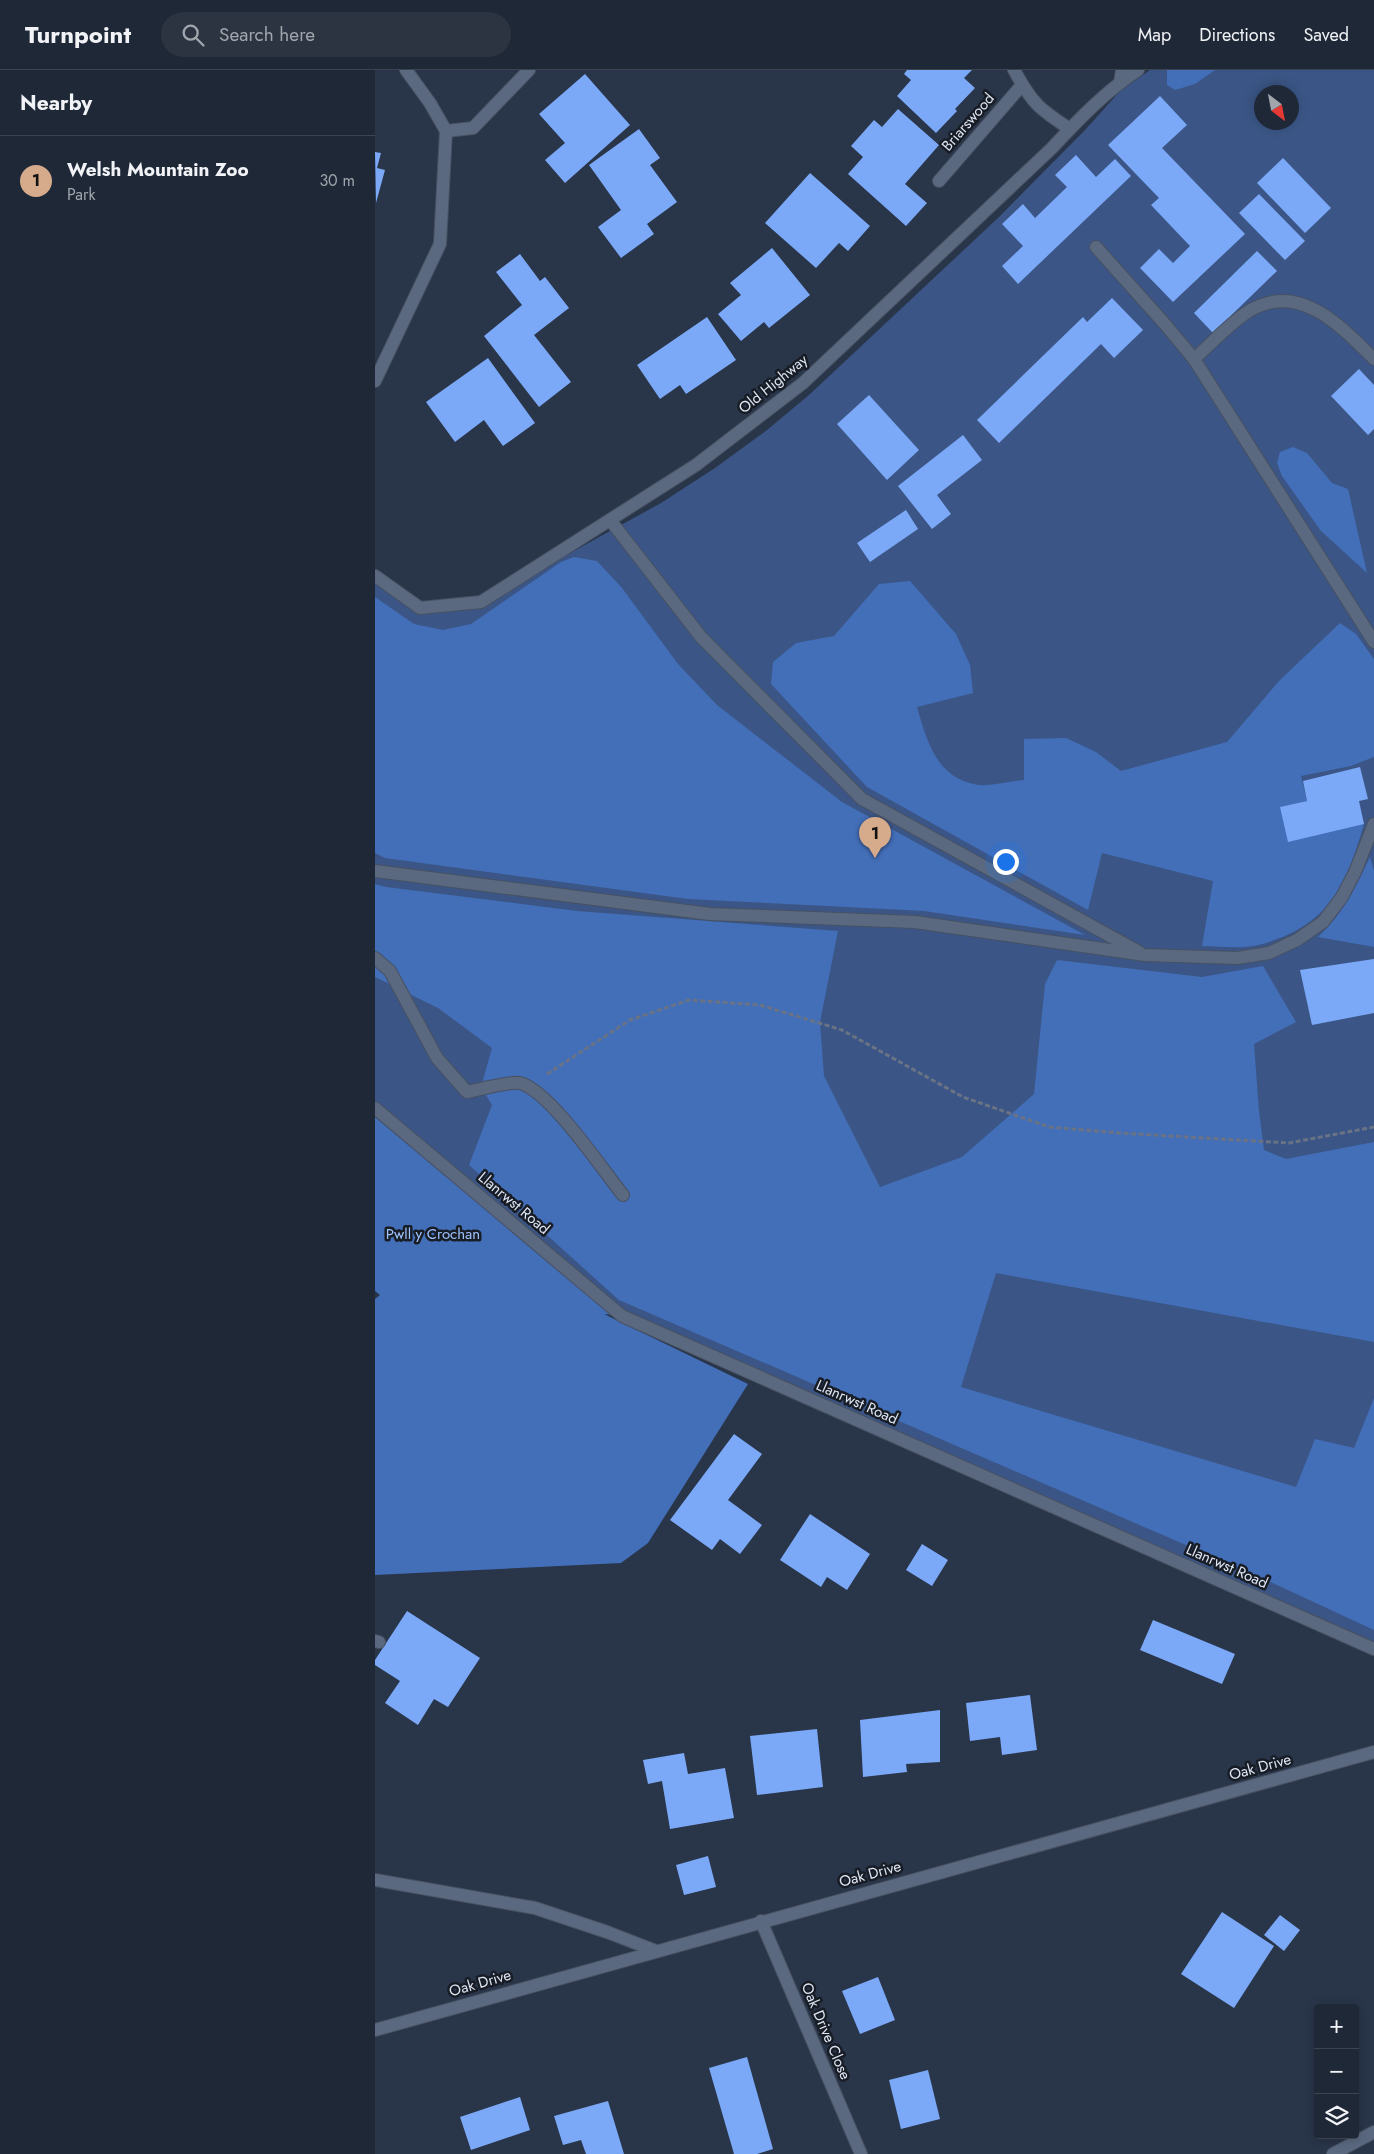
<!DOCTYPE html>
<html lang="en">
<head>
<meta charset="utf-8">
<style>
	body { margin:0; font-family:Jost,sans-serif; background:#2c3442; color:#f1f3f6 }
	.controls { position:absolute; right:15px; bottom:15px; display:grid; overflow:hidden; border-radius:5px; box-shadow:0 2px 12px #0003 }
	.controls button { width:45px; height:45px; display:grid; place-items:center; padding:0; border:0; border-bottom:1px solid #3c4452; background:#1f2837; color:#f1f3f6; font:25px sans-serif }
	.compass { position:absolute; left:879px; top:15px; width:45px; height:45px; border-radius:50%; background:#1f2837; box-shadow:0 2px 12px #0003; rotate:148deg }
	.you { position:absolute; left:630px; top:791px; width:18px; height:18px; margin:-12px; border:4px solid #fff; border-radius:50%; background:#1a73e8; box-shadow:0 0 0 8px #1a73e833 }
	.badge { display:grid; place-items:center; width:32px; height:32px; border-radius:50%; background:#d6ab8b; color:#111; font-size:16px; font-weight:700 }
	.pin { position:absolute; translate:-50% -41px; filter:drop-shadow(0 1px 2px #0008) }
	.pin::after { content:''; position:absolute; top:26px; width:18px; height:15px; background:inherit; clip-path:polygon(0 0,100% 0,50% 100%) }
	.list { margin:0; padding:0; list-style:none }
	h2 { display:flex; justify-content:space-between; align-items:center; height:65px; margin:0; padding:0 20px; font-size:21px }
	h2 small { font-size:16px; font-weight:400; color:#a1a6ad }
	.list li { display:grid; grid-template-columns:32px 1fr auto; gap:15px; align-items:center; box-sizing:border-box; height:90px; padding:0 20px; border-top:1px solid #3c4452 }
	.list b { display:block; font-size:19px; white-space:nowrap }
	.list p { margin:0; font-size:16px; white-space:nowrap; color:#a1a6ad }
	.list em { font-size:16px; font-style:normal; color:#a1a6ad }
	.icon { flex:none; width:28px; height:28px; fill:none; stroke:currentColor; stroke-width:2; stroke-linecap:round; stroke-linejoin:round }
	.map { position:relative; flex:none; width:999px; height:2084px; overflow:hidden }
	header { display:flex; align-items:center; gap:30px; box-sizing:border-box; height:70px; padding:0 25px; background:#1f2837; border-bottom:1px solid #3c4452 }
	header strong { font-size:24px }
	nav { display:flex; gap:28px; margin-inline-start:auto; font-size:18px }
	.search { width:350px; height:45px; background:#2c3442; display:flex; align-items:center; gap:12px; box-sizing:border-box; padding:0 18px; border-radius:28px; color:#a1a6ad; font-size:19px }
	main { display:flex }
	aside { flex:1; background:#1f2837 }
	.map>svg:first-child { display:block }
</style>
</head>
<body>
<header>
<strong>Turnpoint</strong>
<div class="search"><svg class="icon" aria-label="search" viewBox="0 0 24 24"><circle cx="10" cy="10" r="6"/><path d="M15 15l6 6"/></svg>Search here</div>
<nav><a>Map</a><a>Directions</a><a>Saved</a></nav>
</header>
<main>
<aside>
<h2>Nearby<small></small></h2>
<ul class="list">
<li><span class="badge">1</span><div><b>Welsh Mountain Zoo</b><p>Park</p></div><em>30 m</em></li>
</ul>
</aside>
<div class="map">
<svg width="999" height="2084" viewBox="0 0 999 2084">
	<rect width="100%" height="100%" fill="#293549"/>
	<path fill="#3b5686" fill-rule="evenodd" d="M775 0H999V1579L247 1246 0 1038V506L45 538 106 532 286 433 340 398 392 360 434 325 624 147 711 59 746 20ZM886 22H916V52H886Z"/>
	<g fill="#436eb8">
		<polygon points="792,0 840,0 820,14 800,20 792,15"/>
		<polygon points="918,377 932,383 957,413 973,419 992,503 946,461 907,406 902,393 905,382"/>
		<polygon points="199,487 222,491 247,518 303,594 342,635 467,732 710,865 549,841 313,829 10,788 0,783 0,527 39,554 68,560 96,554 186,492"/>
		<path d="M535 511 581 564 595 595 598 623 542 637C552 671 561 708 603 715 615 716 636 711 649 710V669L691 668 721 682 746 701 852 672 904 611 965 553 981 564 999 589V687L976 696 926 706 932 731 905 737 989 754C974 804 962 843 910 866 898 871 883 876 869 877 855 878 841 876 827 876L838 811 727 783 713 840 492 717 396 614 398 592 421 573 459 566 504 514Z"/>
		<path d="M995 787 999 801V877L943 867C969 843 980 818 995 787Z"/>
		<polygon points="0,814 11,817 202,841 463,861 445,952 449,1006 505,1117 587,1087 659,1024 670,914 682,890 827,907 888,896 921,952 879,974 884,1041 889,1080 911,1089 999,1072 999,1272 621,1203 586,1317 921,1417 940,1369 979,1378 999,1328 999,1560 878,1504 244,1230 94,1095 117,1035 106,1017 117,978 63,938 0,907"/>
		<polygon points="0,1038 247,1246 229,1244 373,1314 273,1473 246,1493 0,1505 0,1229 5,1225 0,1221"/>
	</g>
	<g fill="#7ba9f8">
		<polygon points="532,0 597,0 589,8 600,18 580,39 582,41 561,63 522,26 536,10 529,4"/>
		<polygon points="210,4 255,55 190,113 170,90 190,73 164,44"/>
		<polygon points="785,26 812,55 787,78 870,164 798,232 765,198 784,179 798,193 815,176 776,135 784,128 733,75"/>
		<polygon points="523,39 564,75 530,114 552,133 531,156 473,104 488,87 476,76 499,50 507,57"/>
		<polygon points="264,59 285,88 275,95 302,132 272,154 279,164 246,188 223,157 246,140 214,95"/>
		<polygon points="0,82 6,83 2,98 10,100 1,133"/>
		<polygon points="701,85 721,107 740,89 756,106 643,214 627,196 648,176 627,154 648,134 660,148 692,117 680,105"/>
		<polygon points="908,88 956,138 930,163 882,113"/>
		<polygon points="435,103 495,156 473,181 464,173 441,198 390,153"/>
		<polygon points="884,124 930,171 910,190 864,143"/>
		<polygon points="397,178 435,225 394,258 389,252 366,271 343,244 366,225 355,213"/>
		<polygon points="882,181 902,201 838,263 819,243"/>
		<polygon points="145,184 165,211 170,207 194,238 159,265 196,312 164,337 109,266 147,235 121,202"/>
		<polygon points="737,228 768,260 739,288 726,274 624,373 602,350 708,247 712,252"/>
		<polygon points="332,247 361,290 311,324 305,315 285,329 262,295"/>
		<polygon points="113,288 160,353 128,376 109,350 80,372 51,332"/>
		<polygon points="984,299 999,315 999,359 993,365 956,326"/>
		<polygon points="494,325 544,380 512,410 462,354"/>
		<polygon points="588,365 607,390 562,425 576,444 557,459 523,416"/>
		<polygon points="531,440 543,459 495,492 482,473"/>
		<polygon points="985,697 993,729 984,731 989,754 913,772 905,737 932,731 928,711"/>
		<polygon points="999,889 999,943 937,955 925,900"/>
		<polygon points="359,1364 387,1384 353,1430 387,1455 365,1484 345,1469 337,1480 295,1450"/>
		<polygon points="435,1444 495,1484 472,1520 452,1507 446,1517 405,1490"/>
		<polygon points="547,1474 573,1490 557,1516 531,1500"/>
		<polygon points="32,1541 105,1588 73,1637 59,1629 43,1655 10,1633 25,1611 0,1595 0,1590"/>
		<polygon points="778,1550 860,1584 847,1614 765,1580"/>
		<polygon points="655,1625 662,1680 627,1685 625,1667 595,1671 591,1633"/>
		<polygon points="565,1640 565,1692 531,1694 532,1702 488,1707 485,1650"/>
		<polygon points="442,1659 448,1717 382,1725 375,1666"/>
		<polygon points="309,1683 313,1704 350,1698 359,1748 295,1759 287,1711 273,1714 268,1690"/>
		<polygon points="333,1786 341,1817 309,1825 301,1795"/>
		<polygon points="847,1842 899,1876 859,1938 806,1904"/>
		<polygon points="905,1845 925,1860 909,1881 889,1865"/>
		<polygon points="503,1907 520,1950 485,1964 467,1921"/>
		<polygon points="372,1987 398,2079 382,2084 359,2084 334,1998"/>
		<polygon points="553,2000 565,2049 526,2059 514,2010"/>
		<polygon points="145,2027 155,2060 96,2080 85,2047"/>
		<polygon points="233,2031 249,2084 211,2084 206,2070 188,2075 179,2046"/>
	</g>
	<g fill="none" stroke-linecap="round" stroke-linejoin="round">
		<defs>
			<g id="lane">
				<polyline points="745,13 747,0"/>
				<polyline points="71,61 98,58 154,0"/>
				<polyline points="721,177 789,253 819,289 999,572"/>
				<path d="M819 289C836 274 852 256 871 243 922 209 965 255 999 289"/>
				<polyline points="235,450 326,567 487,729 764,882"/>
				<polyline points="0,801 335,844 540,852 770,885 862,888 894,883 922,870 948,852 967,827 980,802 999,754"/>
				<path d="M0 888 15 901 62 988 92 1022C102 1020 136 1011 145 1013 175 1021 227 1099 248 1125"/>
				<polyline points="0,1571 4,1572"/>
				<polyline points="0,1810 160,1838 232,1862 281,1881"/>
				<polyline points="958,2084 999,2062"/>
			</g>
			<g id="street">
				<path d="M639 0C657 33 664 39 695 59"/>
				<polyline points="564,111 647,15"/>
				<polyline points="0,311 65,174 71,61 55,33 31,0"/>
				<polyline points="386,1851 486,2084"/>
				<polyline points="0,1960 999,1682"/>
			</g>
			<g id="secondary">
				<path d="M0 506 45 538 106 532 321 395 428 313 677 78C704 49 730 22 763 0"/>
				<polyline points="0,1038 247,1246 999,1579"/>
			</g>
		</defs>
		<use href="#lane" stroke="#475162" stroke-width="14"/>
		<use href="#street" stroke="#475162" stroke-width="14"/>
		<use href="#secondary" stroke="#475162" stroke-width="14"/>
		<polyline stroke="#697385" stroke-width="3" stroke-dasharray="5 2.5" stroke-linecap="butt" points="172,1004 255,950 314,930 385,935 467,960 588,1027 674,1057 745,1063 914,1073 999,1057"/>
		<use href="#lane" stroke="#5b6980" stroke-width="12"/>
		<use href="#street" stroke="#5b6980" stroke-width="12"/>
		<use href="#secondary" stroke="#5b6980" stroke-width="12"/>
	</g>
	<g text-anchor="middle" stroke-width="5" stroke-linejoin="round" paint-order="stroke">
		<g font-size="15" fill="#dfe6f4" stroke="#171c25">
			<text transform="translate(593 52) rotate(-49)" y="5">Briarswood</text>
			<text transform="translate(398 314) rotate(-39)" y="5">Old Highway</text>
			<text transform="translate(139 1133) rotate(40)" y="5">Llanrwst Road</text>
			<text transform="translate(482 1332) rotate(24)" y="5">Llanrwst Road</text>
			<text transform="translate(852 1496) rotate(24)" y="5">Llanrwst Road</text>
			<text transform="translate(885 1697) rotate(-15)" y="5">Oak Drive</text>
			<text transform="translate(495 1804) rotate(-15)" y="5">Oak Drive</text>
			<text transform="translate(105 1913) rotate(-16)" y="5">Oak Drive</text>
			<text transform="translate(451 1961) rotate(67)" y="5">Oak Drive Close</text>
		</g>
		<g font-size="15" fill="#9ec2fd" stroke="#171c25">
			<text x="58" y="1169">Pwll y Crochan</text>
		</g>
	</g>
</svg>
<div class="controls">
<button>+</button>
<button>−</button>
<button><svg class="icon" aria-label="layers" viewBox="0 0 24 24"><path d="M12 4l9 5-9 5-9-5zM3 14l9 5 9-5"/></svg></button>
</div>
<svg class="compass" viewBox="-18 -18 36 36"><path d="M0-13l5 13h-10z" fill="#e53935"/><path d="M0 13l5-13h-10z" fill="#a1a6ad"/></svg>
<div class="you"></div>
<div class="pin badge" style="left:500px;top:788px">1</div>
</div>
</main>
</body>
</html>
